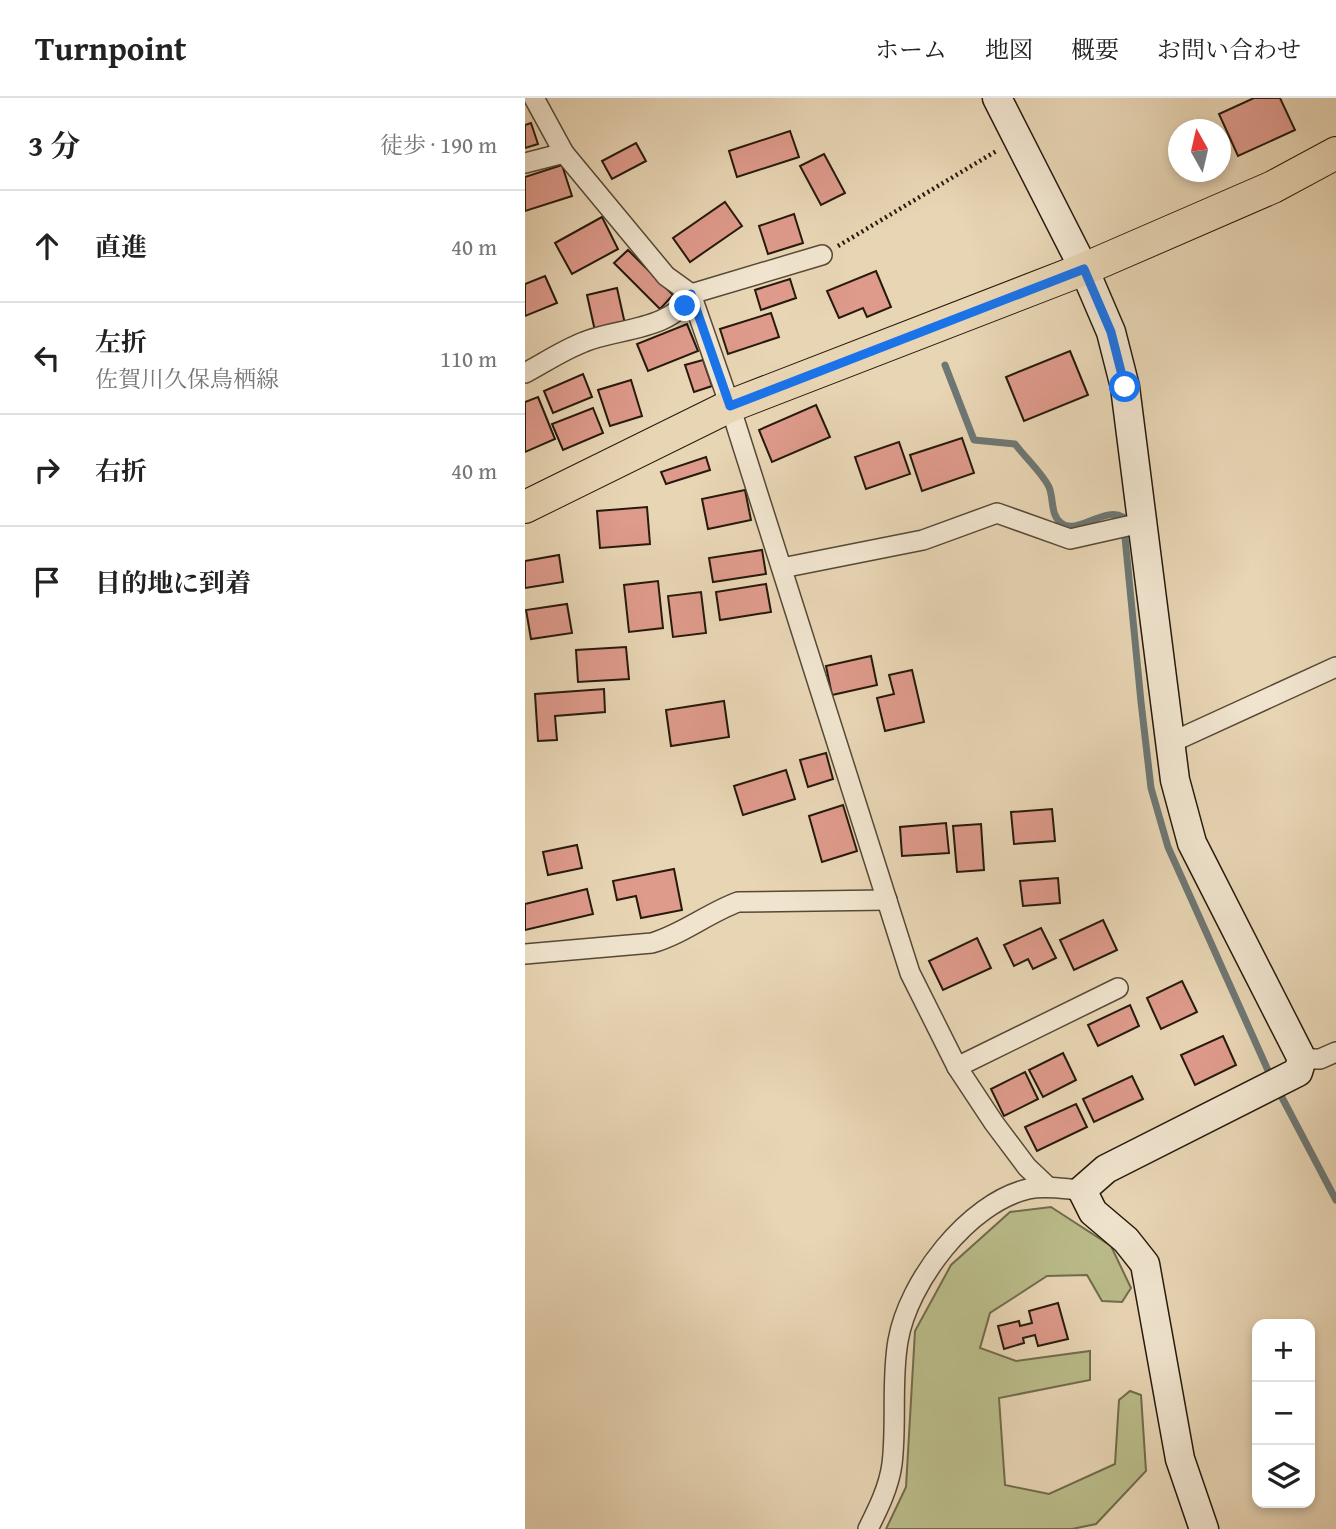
<!DOCTYPE html>
<html lang="ja">
<head>
<meta charset="utf-8">
<style>
	body { margin:0; font-family:"Gentium Book Plus","Noto Serif JP",serif; background:#f2f2f2; color:#222 }
	.controls { position:absolute; right:21px; bottom:21px; display:grid; overflow:hidden; border-radius:14px; box-shadow:0 4px 10px #0003 }
	.controls button { width:63px; height:63px; display:grid; place-items:center; padding:0; border:0; border-bottom:2px solid #e0e0e0; background:#fff; color:#222; font:35px sans-serif }
	.compass { position:absolute; left:643px; top:21px; width:63px; height:63px; border-radius:50%; background:#fff; box-shadow:0 4px 10px #0003; rotate:352deg }
	.stop { position:absolute; width:21px; height:21px; margin:-16px; border:5px solid #1a73e8; border-radius:50%; background:#fff }
	.stop.end { background:#1a73e8; border-color:#fff; box-shadow:0 2px 7px #0008 }
	.list { margin:0; padding:0; list-style:none }
	h2 { display:flex; justify-content:space-between; align-items:center; height:91px; margin:0; padding:0 28px; font-size:30px }
	h2 small { font-size:23px; font-weight:400; color:#767676 }
	.list li { display:grid; grid-template-columns:46px 1fr auto; gap:21px; align-items:center; box-sizing:border-box; height:112px; padding:0 28px; border-top:2px solid #e0e0e0 }
	.list b { display:block; font-size:26px; white-space:nowrap }
	.list p { margin:0; font-size:23px; white-space:nowrap; color:#767676 }
	.list em { font-size:23px; font-style:normal; color:#767676 }
	.icon { flex:none; width:38px; height:38px; fill:none; stroke:currentColor; stroke-width:2; stroke-linecap:round; stroke-linejoin:round }
	.map { position:relative; flex:none; width:811px; height:1431px; overflow:hidden }
	header { display:flex; align-items:center; gap:42px; box-sizing:border-box; height:98px; padding:0 35px; background:#fff; border-bottom:2px solid #e0e0e0 }
	header strong { font-size:33px }
	nav { display:flex; gap:38px; margin-inline-start:auto; font-size:24px }
	main { display:flex }
	aside { flex:1; background:#fff }
	.map>svg:first-child { display:block }
</style>
</head>
<body>
<header>
<strong>Turnpoint</strong>
<nav><a>ホーム</a><a>地図</a><a>概要</a><a>お問い合わせ</a></nav>
</header>
<main>
<aside>
<h2>3 分<small>徒歩 · 190 m</small></h2>
<ul class="list">
<li><svg class="icon" aria-label="ahead" viewBox="0 0 24 24"><path d="M12 20V5M6 11l6-6 6 6"/></svg><div><b>直進</b></div><em>40 m</em></li>
<li><svg class="icon" aria-label="left" viewBox="0 0 24 24"><path d="M17 20v-9H6M10 6l-5 5 5 5"/></svg><div><b>左折</b><p>佐賀川久保鳥栖線</p></div><em>110 m</em></li>
<li><svg class="icon" aria-label="right" viewBox="0 0 24 24"><path d="M7 20v-9h11M14 6l5 5-5 5"/></svg><div><b>右折</b></div><em>40 m</em></li>
<li><svg class="icon" aria-label="arrive" viewBox="0 0 24 24"><path d="M6 21V4h12l-3 4 3 4H6"/></svg><div><b>目的地に到着</b></div></li>
</ul>
</aside>
<div class="map">
<svg width="811" height="1431" viewBox="0 0 811 1431">
	<rect width="100%" height="100%" fill="#e8d5b4"/>
	<filter id="stains"><feTurbulence type="fractalNoise" baseFrequency=".00286" numOctaves="4"/><feColorMatrix values="0 0 0 0 .2 0 0 0 0 .09 0 0 0 0 .02 0 0 0 .5 -.17"/></filter>
	<radialGradient id="worn" r=".72"><stop offset=".6" stop-color="#630" stop-opacity="0"/><stop offset="1" stop-color="#630" stop-opacity=".3"/></radialGradient>
	<polygon fill="#babc8a" stroke="#706b4b" stroke-width="2" points="526,1109 586,1148 606,1190 597,1204 577,1203 562,1177 522,1178 465,1215 455,1250 491,1263 565,1253 565,1282 474,1300 480,1387 524,1396 590,1366 594,1302 605,1293 616,1297 621,1373 571,1426 547,1431 361,1431 381,1389 390,1233 426,1167 485,1114"/>
	<g fill="none" stroke-linecap="round" stroke-linejoin="round">
		<g stroke="#6d7774" stroke-width="7">
			<path d="M420 267 449 342 490 346C499 358 518 376 524 389 529 401 525 416 536 425 552 438 579 408 598 419L616 604 626 690 643 749 746 979"/>
			<polyline points="752,990 811,1102"/>
		</g>
	</g>
	<g fill="#de9a8b" stroke="#261a0c" stroke-width="2">
		<polygon points="729,0 755,0 770,32 713,58 694,16"/>
		<polygon points="6,25 13,46 0,50 0,27"/>
		<polygon points="265,33 274,59 212,79 204,53"/>
		<polygon points="111,45 121,63 87,81 77,63"/>
		<polygon points="299,56 320,95 296,107 275,68"/>
		<polygon points="37,67 47,98 0,113 0,79"/>
		<polygon points="200,104 217,128 165,164 148,140"/>
		<polygon points="269,116 278,145 243,156 234,128"/>
		<polygon points="77,119 93,151 47,176 30,145"/>
		<polygon points="103,152 148,197 135,211 89,165"/>
		<polygon points="351,173 366,209 342,219 338,210 314,220 302,193"/>
		<polygon points="20,178 32,205 0,218 0,186"/>
		<polygon points="265,181 271,200 236,212 230,192"/>
		<polygon points="92,190 100,226 70,233 62,197"/>
		<polygon points="246,215 254,239 203,256 195,231"/>
		<polygon points="162,226 173,253 123,273 112,246"/>
		<polygon points="545,253 563,297 499,323 481,279"/>
		<polygon points="178,262 187,288 169,294 160,267"/>
		<polygon points="58,276 67,299 28,315 19,293"/>
		<polygon points="106,282 117,318 85,328 73,292"/>
		<polygon points="13,299 30,341 0,354 0,304"/>
		<polygon points="291,307 305,339 247,364 234,332"/>
		<polygon points="68,310 78,335 38,352 27,326"/>
		<polygon points="437,340 449,375 397,393 385,357"/>
		<polygon points="374,344 385,376 341,391 330,359"/>
		<polygon points="181,359 185,372 141,386 136,374"/>
		<polygon points="220,392 226,422 183,431 177,401"/>
		<polygon points="122,409 125,446 75,450 72,413"/>
		<polygon points="237,452 241,476 188,484 184,460"/>
		<polygon points="34,457 38,484 0,490 0,463"/>
		<polygon points="133,483 138,530 104,534 99,487"/>
		<polygon points="241,486 246,514 195,522 191,494"/>
		<polygon points="176,494 181,535 148,539 143,498"/>
		<polygon points="42,506 47,535 6,541 1,512"/>
		<polygon points="101,549 104,581 53,584 51,552"/>
		<polygon points="346,558 352,587 307,597 301,568"/>
		<polygon points="387,572 399,624 360,633 352,600 369,596 364,577"/>
		<polygon points="79,591 80,614 30,618 32,642 13,643 10,596"/>
		<polygon points="199,603 204,639 146,648 141,612"/>
		<polygon points="301,655 308,681 283,689 275,662"/>
		<polygon points="261,672 270,701 218,717 209,688"/>
		<polygon points="318,707 332,753 297,764 284,718"/>
		<polygon points="527,711 530,743 489,746 486,714"/>
		<polygon points="421,725 424,755 377,758 375,729"/>
		<polygon points="456,726 459,772 432,774 428,728"/>
		<polygon points="52,747 57,770 23,777 18,754"/>
		<polygon points="149,771 157,812 116,820 111,798 92,802 88,783"/>
		<polygon points="533,780 535,805 498,808 495,783"/>
		<polygon points="62,791 68,816 0,832 0,806"/>
		<polygon points="578,822 592,852 549,872 535,842"/>
		<polygon points="516,830 531,860 508,871 503,861 489,868 479,847"/>
		<polygon points="452,840 466,870 418,892 404,863"/>
		<polygon points="657,883 672,914 636,931 622,900"/>
		<polygon points="605,907 614,928 573,948 563,927"/>
		<polygon points="698,938 711,967 670,987 656,957"/>
		<polygon points="538,955 551,982 518,999 504,972"/>
		<polygon points="500,974 513,1001 479,1018 466,991"/>
		<polygon points="607,978 618,1001 569,1024 558,1001"/>
		<polygon points="551,1006 562,1029 512,1053 500,1029"/>
		<polygon points="533,1205 543,1241 513,1248 510,1237 498,1240 499,1245 479,1251 473,1228 494,1223 495,1228 507,1225 504,1213"/>
	</g>
	<g fill="none" stroke-linecap="round" stroke-linejoin="round">
		<defs>
			<g id="street">
				<polyline points="9,0 39,55 141,178 166,196 205,308 385,875 432,969 469,1025 502,1069 523,1089"/>
				<polyline points="0,65 39,55"/>
				<path d="M0 275C19 265 38 252 59 244 92 230 147 233 166 196L297 157"/>
				<polyline points="257,470 398,442 472,415 545,441 616,425"/>
				<polyline points="645,645 811,569"/>
				<path d="M0 856 127 845C158 836 183 815 213 804L362 802"/>
				<polyline points="777,961 795,961 811,954"/>
				<polyline points="432,969 593,890"/>
				<path d="M343 1431C353 1411 364 1389 367 1366 372 1325 366 1283 373 1243 383 1184 443 1105 503 1091 521 1087 539 1091 557 1092"/>
			</g>
			<polyline id="secondary" points="472,0 559,171 586,234 600,289 650,682 667,745 777,961 773,974 581,1071 557,1092 568,1114 601,1142 620,1166 655,1361 679,1431"/>
			<polyline id="primary" points="0,409 205,308 559,171 748,89 811,55"/>
		</defs>
		<use href="#street" stroke="#564936" stroke-width="22"/>
		<use href="#secondary" stroke="#261a0c" stroke-width="31"/>
		<use href="#primary" stroke="#261a0c" stroke-width="34"/>
		<polyline stroke="#261a0c" stroke-width="4.5" stroke-dasharray="2 3.5" stroke-linecap="butt" points="313,148 473,52"/>
		<use href="#street" stroke="#f0e4ce" stroke-width="19"/>
		<use href="#secondary" stroke="#f0e4ce" stroke-width="28"/>
		<use href="#primary" stroke="#e8d5b4" stroke-width="32"/>
	</g>
	<g fill="none" stroke-linecap="round" stroke-linejoin="round">
		<polyline stroke="#1a73e8" stroke-width="9" points="160,208 166,196 205,308 559,171 586,234 600,289"/>
	</g>
	<rect width="100%" height="100%" filter="url(#stains)"/>
	<rect width="100%" height="100%" fill="url(#worn)"/>
</svg>
<div class="controls">
<button>+</button>
<button>−</button>
<button><svg class="icon" aria-label="layers" viewBox="0 0 24 24"><path d="M12 4l9 5-9 5-9-5zM3 14l9 5 9-5"/></svg></button>
</div>
<svg class="compass" viewBox="-18 -18 36 36"><path d="M0-13l5 13h-10z" fill="#e53935"/><path d="M0 13l5-13h-10z" fill="#767676"/></svg>
<div class="stop" style="left:600px;top:289px"></div>
<div class="stop end" style="left:160px;top:208px"></div>
</div>
</main>
</body>
</html>
